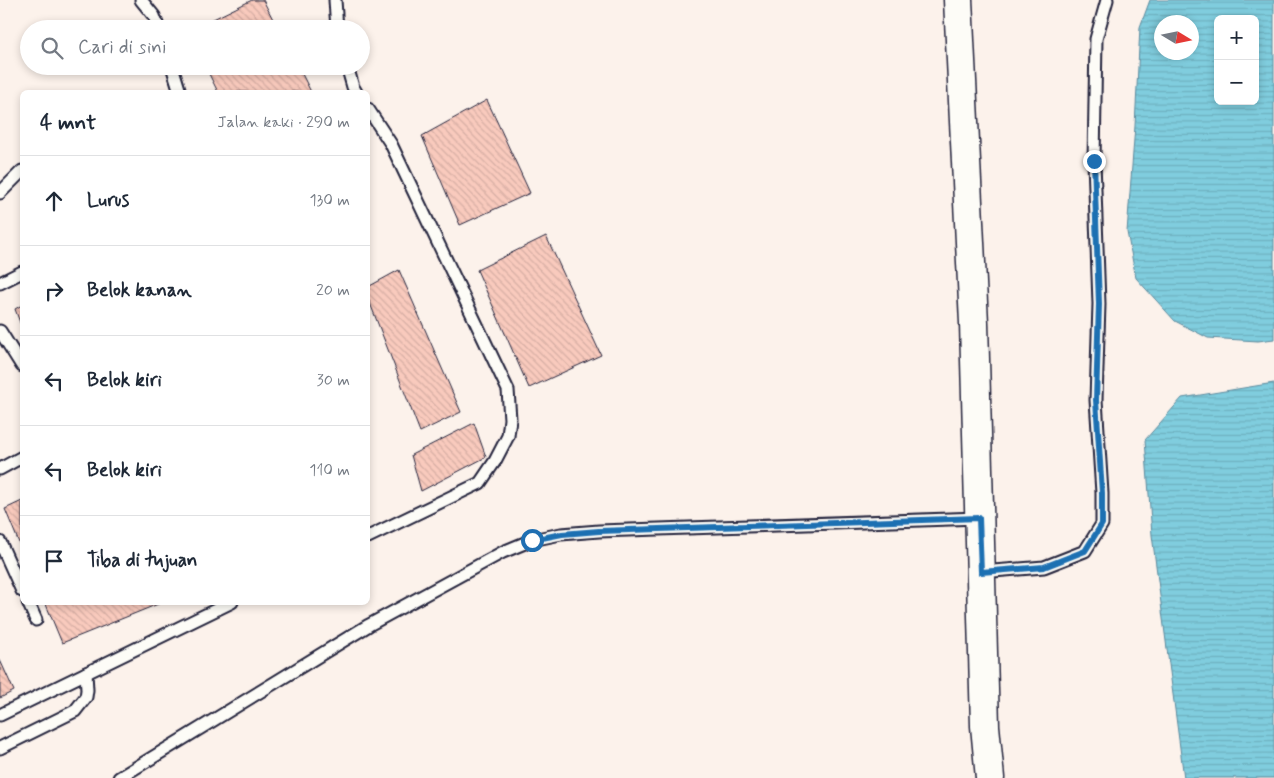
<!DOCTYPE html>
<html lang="id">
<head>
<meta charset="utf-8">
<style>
	body { margin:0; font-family:Mynerve,sans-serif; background:#f6f6f7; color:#1f2937 }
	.controls { position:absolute; right:15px; top:15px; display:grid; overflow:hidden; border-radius:8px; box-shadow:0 2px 8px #0003 }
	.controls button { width:45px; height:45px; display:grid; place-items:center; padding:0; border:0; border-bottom:1px solid #e0e1e3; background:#fff; color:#1f2937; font:25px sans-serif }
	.compass { position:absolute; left:1154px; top:15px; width:45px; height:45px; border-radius:50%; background:#fff; box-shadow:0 2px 8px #0003; rotate:100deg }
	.stop { position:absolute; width:15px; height:15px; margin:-11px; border:4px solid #1f6fb2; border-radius:50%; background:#fff }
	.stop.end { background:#1f6fb2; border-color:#fff; box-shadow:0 1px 5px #0008 }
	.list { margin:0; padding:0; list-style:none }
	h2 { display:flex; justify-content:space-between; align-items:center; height:65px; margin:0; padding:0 20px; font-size:21px }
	h2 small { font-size:16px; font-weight:400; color:#747a83 }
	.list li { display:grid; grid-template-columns:32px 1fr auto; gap:15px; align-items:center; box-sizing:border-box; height:90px; padding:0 20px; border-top:1px solid #e0e1e3 }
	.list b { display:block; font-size:19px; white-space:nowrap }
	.list em { font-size:16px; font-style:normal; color:#747a83 }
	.icon { flex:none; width:28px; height:28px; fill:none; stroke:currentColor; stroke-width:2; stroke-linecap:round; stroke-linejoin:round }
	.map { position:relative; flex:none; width:1274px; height:778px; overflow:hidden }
	.search { position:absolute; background:#fff; box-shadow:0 2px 8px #0003; left:20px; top:20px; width:350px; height:55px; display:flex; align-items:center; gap:12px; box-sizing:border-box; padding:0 18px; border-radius:28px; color:#747a83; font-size:19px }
	.panel { position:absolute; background:#fff; box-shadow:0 2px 8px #0003; left:20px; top:90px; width:350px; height:515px; border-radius:8px }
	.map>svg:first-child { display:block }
</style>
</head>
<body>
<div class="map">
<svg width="1274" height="778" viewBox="0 0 1274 778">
	<defs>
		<pattern id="water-rules" width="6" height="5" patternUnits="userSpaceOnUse" patternTransform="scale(1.25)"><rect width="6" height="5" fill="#80cdde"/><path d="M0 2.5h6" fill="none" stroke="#6eb0bf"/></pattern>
		<pattern id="building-back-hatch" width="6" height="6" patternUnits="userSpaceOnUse" patternTransform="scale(1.25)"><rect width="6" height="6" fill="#f9cabd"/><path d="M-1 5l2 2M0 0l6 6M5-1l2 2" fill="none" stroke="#d5ada3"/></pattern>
	</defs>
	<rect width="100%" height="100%" fill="#fcf2eb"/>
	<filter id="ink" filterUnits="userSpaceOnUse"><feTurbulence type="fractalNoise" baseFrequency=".02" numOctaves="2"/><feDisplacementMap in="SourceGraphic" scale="10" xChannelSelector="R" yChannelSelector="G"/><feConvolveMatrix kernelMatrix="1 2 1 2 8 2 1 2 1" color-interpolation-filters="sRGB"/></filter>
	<g filter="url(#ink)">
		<g fill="url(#water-rules)" stroke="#5a899d" fill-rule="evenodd">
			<path d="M1150 0H1274V339L1258 341 1208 338 1175 321 1136 278 1127 232 1135 126 1140 27ZM1218 19H1255V101H1218ZM1162 22H1192V52H1162Z"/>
			<polygon points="1274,383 1274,778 1184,778 1152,535 1145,440 1182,398"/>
		</g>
		<g fill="url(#building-back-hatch)" stroke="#22223b">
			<polygon points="252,0 263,0 278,29 193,29"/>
			<polygon points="205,66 298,66 311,92 218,92"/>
			<polygon points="487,100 530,193 460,225 422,136"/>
			<polygon points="546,236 601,355 529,388 477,270"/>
			<polygon points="399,270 461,412 420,432 368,298 368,287"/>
			<polygon points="22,305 22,328 15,309"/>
			<polygon points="474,423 486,457 421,491 411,455"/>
			<polygon points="22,501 22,550 5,509"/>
			<polygon points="45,602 163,602 62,643"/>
			<polygon points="0,660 14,691 0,698"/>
		</g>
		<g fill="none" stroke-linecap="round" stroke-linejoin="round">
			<defs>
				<g id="service">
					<polyline points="141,0 154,16 159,29"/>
					<polyline points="335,0 337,29"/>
					<polyline points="172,66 180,92"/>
					<polyline points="347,66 353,87 356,92"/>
					<polyline points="368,109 391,144 508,390 510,419 508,436 495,461 480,483 368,537"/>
					<polyline points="0,193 22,171"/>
					<polyline points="0,283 22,272"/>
					<polyline points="0,331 22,366"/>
					<polyline points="0,469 22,457"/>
					<polyline points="0,542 22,591"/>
					<polyline points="981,572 1044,567 1085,551 1102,524 1102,493 1096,400 1099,304 1094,161 1096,39 1107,0"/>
					<polyline points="28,602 36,620"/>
					<polyline points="0,715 232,602"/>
					<polyline points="0,748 75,711 86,697 87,690 86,673"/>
					<polyline points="119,778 369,625 503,552 532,540 561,534 599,531 979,518"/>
				</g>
				<polyline id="tertiary" points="958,0 974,323 985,726 990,778"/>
			</defs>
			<use href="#service" stroke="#22223b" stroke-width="15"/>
			<use href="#tertiary" stroke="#22223b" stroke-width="31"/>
			<use href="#service" stroke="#fdfcf7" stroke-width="11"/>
			<use href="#tertiary" stroke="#fdfcf7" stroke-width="28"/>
		</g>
	</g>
	<g fill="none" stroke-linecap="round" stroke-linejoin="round" filter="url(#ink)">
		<polyline stroke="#1f6fb2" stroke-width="6" points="532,540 562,534 599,531 979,518 981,572 1044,567 1085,551 1102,524 1102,493 1096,400 1099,304 1094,161"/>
	</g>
</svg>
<div class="controls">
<button>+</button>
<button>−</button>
</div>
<svg class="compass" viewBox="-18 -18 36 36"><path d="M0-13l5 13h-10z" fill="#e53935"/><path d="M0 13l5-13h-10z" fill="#747a83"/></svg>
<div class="stop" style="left:532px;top:540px"></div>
<div class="stop end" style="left:1094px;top:161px"></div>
<div class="search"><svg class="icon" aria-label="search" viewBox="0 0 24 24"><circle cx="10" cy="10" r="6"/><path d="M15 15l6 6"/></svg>Cari di sini</div>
<section class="panel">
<h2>4 mnt<small>Jalan kaki · 290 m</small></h2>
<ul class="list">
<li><svg class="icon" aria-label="ahead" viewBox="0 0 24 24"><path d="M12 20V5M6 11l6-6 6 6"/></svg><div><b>Lurus</b></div><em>130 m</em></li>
<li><svg class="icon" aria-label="right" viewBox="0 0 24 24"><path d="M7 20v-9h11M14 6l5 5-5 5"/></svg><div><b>Belok kanan</b></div><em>20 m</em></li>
<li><svg class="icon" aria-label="left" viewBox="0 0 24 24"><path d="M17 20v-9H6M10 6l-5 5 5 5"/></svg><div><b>Belok kiri</b></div><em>30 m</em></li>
<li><svg class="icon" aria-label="left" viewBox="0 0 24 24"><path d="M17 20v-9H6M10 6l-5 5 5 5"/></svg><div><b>Belok kiri</b></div><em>110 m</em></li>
<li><svg class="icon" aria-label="arrive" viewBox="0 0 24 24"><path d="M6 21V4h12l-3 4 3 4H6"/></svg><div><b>Tiba di tujuan</b></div></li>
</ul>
</section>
</div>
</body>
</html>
